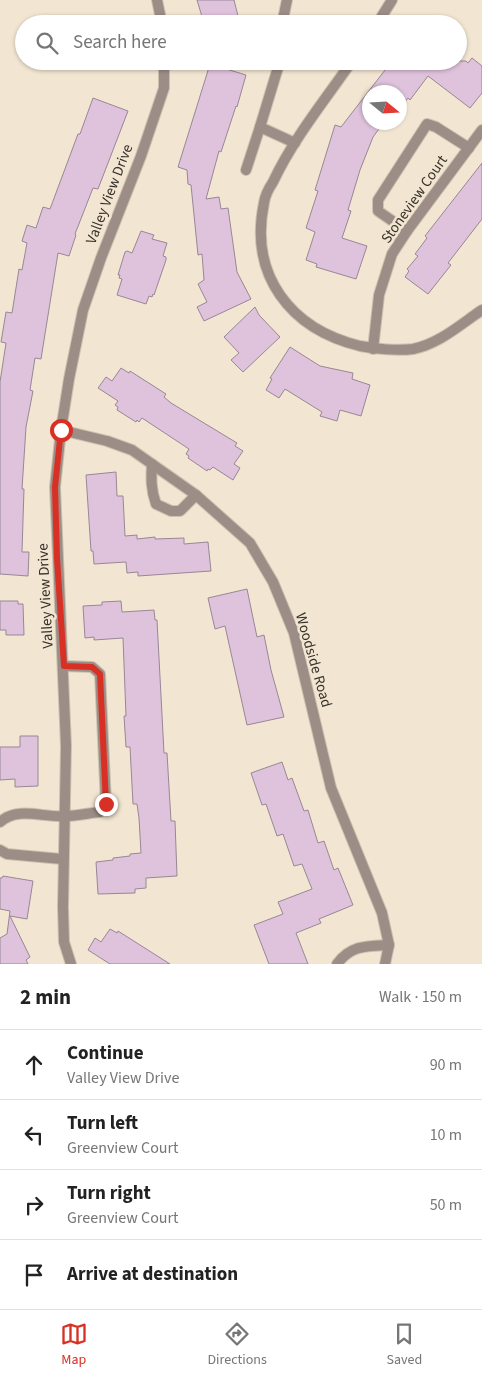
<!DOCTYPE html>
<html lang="en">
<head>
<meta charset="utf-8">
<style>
	body { margin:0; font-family:"Source Sans 3",sans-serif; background:#f2f2f2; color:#222 }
	.compass { position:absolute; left:362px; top:85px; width:45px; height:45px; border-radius:50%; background:#fff; box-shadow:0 1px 4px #0004; rotate:108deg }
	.stop { position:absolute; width:15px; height:15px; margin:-11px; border:4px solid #d93025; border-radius:50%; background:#fff }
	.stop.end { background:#d93025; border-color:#fff; box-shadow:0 1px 5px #0008 }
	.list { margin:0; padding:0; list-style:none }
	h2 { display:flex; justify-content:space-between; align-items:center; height:65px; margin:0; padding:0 20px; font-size:21px }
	h2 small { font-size:16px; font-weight:400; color:#767676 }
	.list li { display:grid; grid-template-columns:32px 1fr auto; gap:15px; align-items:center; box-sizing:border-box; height:70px; padding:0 20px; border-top:1px solid #e0e0e0 }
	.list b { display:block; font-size:19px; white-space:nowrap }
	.list p { margin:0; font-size:16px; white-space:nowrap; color:#767676 }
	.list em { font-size:16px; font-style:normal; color:#767676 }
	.icon { flex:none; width:28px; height:28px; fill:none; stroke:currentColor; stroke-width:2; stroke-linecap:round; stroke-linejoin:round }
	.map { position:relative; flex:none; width:482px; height:964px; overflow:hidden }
	.search { position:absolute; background:#fff; box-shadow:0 1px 4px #0004; left:15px; right:15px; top:15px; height:55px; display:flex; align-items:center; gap:12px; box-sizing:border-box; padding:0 18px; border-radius:28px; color:#767676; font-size:19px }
	.sheet { height:345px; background:#fff }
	nav { display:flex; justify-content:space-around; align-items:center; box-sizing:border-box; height:70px; border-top:1px solid #e0e0e0; background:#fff; font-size:14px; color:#767676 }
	nav a { display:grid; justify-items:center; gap:2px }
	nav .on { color:#d93025 }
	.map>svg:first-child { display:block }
</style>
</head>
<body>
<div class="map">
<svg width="482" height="964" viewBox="0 0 482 964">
	<rect width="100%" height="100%" fill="#f2e6d2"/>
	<g fill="#dfc2db" stroke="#988796">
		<polygon points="197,0 234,0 240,24 208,24 206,19 203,20"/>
		<polygon points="472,58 482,66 482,93 470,108 428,76 410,100 408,98 400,108 400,92 370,92 370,122 384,122 373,137 360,170 348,210 351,211 342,238 367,246 356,279 316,267 317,264 306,260 315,232 306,228 318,191 315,190 335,125 341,127 392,61 466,61 468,63"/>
		<polygon points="210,64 246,75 237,107 236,106 221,152 219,151 206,199 219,197 221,209 228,208 237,272 251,299 204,321 197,307 207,302 198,284 204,280 202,254 198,255 191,185 188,184 187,170 178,167"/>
		<polygon points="93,98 128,111 98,189 93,188 75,234 76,235 69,256 58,253 41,359 35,358 30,390 33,391 26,427 22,489 24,489 22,552 29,552 28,576 0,574 0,382 6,343 1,342 6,312 12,313 19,269 22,270 27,243 22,241 27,225 36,228 43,207 50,209 78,134 80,134"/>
		<polygon points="482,163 482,219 448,263 451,265 428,294 405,277 409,271 407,269 418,256 415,254 427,238 425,236"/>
		<polygon points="141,231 154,235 152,239 167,243 163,256 166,257 166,260 154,295 153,294 152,297 149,296 146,304 117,295 122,279 119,278 120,275 118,275 125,252 127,251 132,253"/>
		<polygon points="255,307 259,315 280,337 243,372 231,360 239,353 224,337"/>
		<polygon points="290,347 320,366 353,373 352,379 370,385 361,416 340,410 337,421 320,416 322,412 285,389 279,398 266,390 272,379 270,378"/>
		<polygon points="121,368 129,373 130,371 166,394 164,397 171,403 237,443 235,446 243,451 234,464 240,468 233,480 213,467 210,470 208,469 207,471 188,458 189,456 186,454 189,449 142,418 139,422 137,420 136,422 117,410 118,407 115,405 118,401 98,388 106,377 112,381"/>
		<polygon points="116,472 117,496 123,496 125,536 137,535 137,539 155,537 155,539 184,538 184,544 208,542 211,571 138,576 138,572 127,573 126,562 94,564 93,551 91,551 86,475"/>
		<polygon points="247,589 257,637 264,635 271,670 284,717 247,725 225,626 215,629 208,598"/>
		<polygon points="0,601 18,601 18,604 23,604 24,635 6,635 6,630 0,630"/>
		<polygon points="121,601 122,612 154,610 155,620 157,620 164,753 167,753 171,821 175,821 177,876 146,878 146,888 135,889 135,893 98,894 96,862 113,860 113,858 130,856 130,854 141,853 139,818 137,804 133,804 130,747 126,747 124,716 126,716 123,638 94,640 94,637 85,638 83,606 102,605 102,602"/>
		<polygon points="20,736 38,736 38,786 15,787 15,779 0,780 0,747 20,747"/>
		<polygon points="282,762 288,780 292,778 304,811 308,810 318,843 324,841 334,870 338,868 353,905 319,919 321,923 296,933 308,964 269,964 254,925 283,914 278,902 312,889 302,864 294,866 283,834 277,836 266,804 262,805 251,773"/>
		<polygon points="3,876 33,881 27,919 10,916 30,957 26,960 28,964 0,964 0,938 7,934 10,911 0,909 0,878 2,878"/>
		<polygon points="110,929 117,933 118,931 170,964 110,964 88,950 95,938 101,942"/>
	</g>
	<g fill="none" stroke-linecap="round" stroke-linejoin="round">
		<defs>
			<g id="lane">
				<polyline points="407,231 378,211 378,200 427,124 436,127 469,148"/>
				<path d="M152 464C151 479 151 490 156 504L171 511H180L196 495"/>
				<path d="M0 822C18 806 43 818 65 816 77 816 89 813 100 812L106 804 100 674 92 667 64 666"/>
				<polyline points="0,850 7,854 62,859"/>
			</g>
			<g id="street">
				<polyline points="157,0 162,24"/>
				<polyline points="282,24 287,0"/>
				<polyline points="377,24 392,0"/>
				<polyline points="280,61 260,127 295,143"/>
				<path d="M352 61C325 100 293 139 273 182 269 188 265 195 264 203 249 275 290 329 360 346 375 349 398 351 413 349 439 344 461 324 482 310"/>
				<polyline points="246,170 260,127"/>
				<polyline points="373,349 379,295 392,254 407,231 482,130"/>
				<polyline points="61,430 107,441 132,450 196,495 250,543 273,582 294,633 331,788 382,913 389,945 385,964"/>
				<polyline points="71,964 64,942 63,907 66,746 55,487 61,430 69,379 83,310 101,258 141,156 164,88 164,61"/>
				<path d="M337 964C351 945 367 946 389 945"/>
			</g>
		</defs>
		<use href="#lane" stroke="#ccc2b0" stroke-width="12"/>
		<use href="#street" stroke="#ccc2b0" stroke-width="12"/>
		<use href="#lane" stroke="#9d8d87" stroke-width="10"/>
		<use href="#street" stroke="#9d8d87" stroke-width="10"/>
	</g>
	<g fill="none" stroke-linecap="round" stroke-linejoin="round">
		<polyline stroke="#d93025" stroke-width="6" points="61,430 55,487 57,558 64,666 92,667 100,674 106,804"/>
	</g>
	<g text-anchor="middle" stroke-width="5" stroke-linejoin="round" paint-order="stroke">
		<g font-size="15" fill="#36312a" stroke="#f2e6d2">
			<text transform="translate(109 194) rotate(-69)" y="5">Valley View Drive</text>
			<text transform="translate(414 199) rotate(-55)" y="5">Stoneview Court</text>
			<text transform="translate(45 596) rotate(-93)" y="5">Valley View Drive</text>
			<text transform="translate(314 660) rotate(74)" y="5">Woodside Road</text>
		</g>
	</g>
</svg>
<svg class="compass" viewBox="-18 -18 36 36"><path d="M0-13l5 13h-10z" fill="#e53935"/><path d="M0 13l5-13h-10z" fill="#767676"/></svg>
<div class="stop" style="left:61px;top:430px"></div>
<div class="stop end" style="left:106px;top:804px"></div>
<div class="search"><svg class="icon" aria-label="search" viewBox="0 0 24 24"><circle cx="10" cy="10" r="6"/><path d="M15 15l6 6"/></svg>Search here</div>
</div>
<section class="sheet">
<h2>2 min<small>Walk · 150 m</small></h2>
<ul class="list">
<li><svg class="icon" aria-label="ahead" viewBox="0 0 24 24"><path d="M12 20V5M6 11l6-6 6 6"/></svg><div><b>Continue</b><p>Valley View Drive</p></div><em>90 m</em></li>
<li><svg class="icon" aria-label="left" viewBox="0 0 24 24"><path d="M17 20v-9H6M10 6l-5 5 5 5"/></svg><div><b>Turn left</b><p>Greenview Court</p></div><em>10 m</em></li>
<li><svg class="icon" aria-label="right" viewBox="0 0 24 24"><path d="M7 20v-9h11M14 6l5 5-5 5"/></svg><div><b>Turn right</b><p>Greenview Court</p></div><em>50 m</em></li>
<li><svg class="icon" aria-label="arrive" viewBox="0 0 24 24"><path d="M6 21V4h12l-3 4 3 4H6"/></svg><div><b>Arrive at destination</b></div></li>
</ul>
</section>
<nav>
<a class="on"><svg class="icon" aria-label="map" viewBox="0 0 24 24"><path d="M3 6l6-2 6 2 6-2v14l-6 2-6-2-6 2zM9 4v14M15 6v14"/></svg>Map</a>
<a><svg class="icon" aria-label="directions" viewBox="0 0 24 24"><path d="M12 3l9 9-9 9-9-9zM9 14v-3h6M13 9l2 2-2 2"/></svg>Directions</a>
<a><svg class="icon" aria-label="saved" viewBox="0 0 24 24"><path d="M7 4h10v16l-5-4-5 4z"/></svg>Saved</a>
</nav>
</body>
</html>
